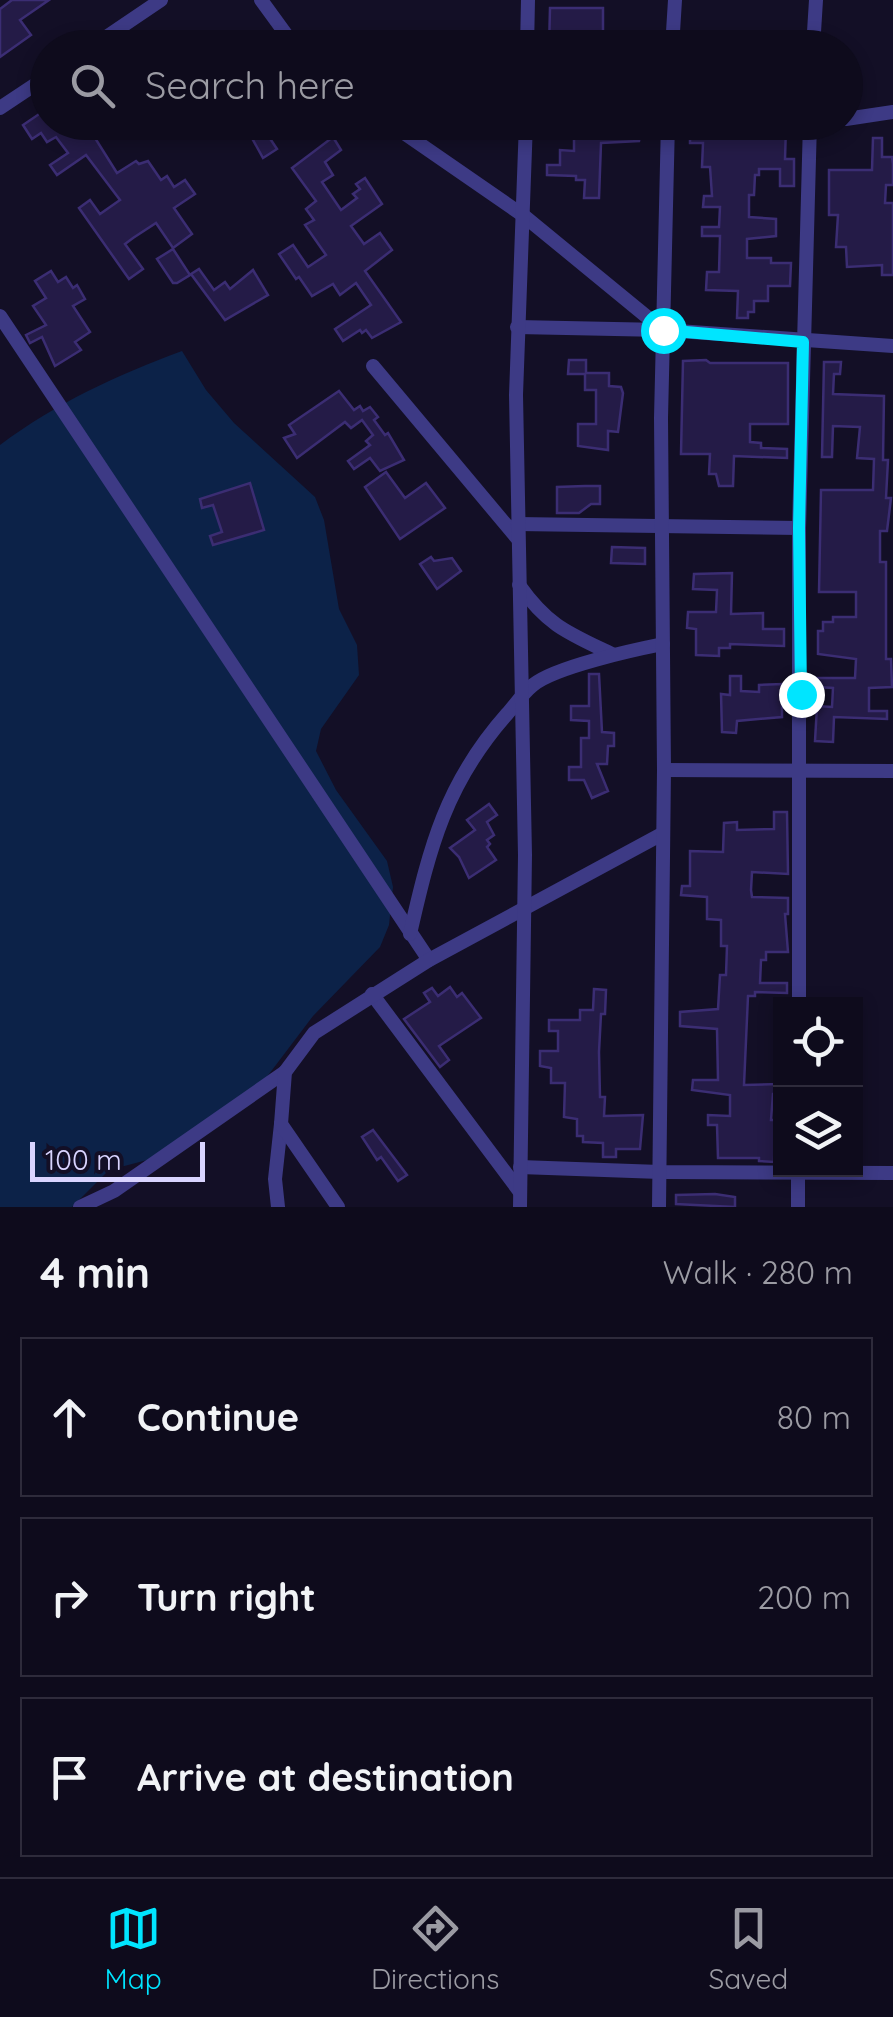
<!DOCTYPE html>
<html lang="en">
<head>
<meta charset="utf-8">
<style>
	body { margin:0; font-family:Quicksand,sans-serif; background:#171425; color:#f1f3f6 }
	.controls { position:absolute; right:30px; bottom:30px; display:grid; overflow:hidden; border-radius:0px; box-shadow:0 5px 15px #0003 }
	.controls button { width:90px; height:90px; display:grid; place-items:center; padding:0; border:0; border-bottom:2px solid #2e2b3b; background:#0e0b1c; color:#f1f3f6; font:50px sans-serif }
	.scale { position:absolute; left:30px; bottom:25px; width:175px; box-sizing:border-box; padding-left:10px; border:5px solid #d9d4ff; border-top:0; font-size:28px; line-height:35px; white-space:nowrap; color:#d9d4ff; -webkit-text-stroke:8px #130f26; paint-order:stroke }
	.stop { position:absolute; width:30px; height:30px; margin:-22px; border:8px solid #00e5ff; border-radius:50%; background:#fff }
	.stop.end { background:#00e5ff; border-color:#fff; box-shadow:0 2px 10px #0008 }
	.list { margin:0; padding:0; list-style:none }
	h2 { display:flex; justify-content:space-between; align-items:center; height:130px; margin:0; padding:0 40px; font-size:42px }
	h2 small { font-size:32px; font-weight:400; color:#9b9ba3 }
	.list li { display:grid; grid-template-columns:65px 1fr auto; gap:30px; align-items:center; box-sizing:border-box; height:160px; margin:0 20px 20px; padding:0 20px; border:2px solid #2e2b3b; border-radius:0px }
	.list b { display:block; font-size:38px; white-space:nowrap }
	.list em { font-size:32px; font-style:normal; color:#9b9ba3 }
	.icon { flex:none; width:55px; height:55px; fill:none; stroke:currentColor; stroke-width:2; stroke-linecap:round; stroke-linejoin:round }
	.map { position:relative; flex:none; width:893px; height:1207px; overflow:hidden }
	.search { position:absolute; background:#0e0b1c; box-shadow:0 5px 15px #0003; left:30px; right:30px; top:30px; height:110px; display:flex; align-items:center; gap:25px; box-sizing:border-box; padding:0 35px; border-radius:55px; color:#9b9ba3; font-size:38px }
	.sheet { height:670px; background:#0e0b1c }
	nav { display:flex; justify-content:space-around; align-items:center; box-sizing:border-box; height:140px; border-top:2px solid #2e2b3b; background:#0e0b1c; font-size:28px; color:#9b9ba3 }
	nav a { display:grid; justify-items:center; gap:5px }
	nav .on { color:#00e5ff }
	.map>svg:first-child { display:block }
</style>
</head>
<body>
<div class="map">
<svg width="893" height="1207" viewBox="0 0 893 1207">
	<rect width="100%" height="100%" fill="#130f26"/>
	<path fill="#0c2248" d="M182 351 206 390 234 423 315 497 324 520 339 609 357 645 359 675 321 729 316 751 336 790 387 861 393 887 389 925 380 947 313 1016 263 1082 151 1159 109 1170 72 1207H0V445C56 403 117 375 182 351Z"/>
	<g fill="#241b47" stroke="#3b2d73" stroke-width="2.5">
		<polygon points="12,0 49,0 20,20 31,35 0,57 0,9"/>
		<polygon points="550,8 603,8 603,40 564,39 564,48 549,48"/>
		<polygon points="48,108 48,122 53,122 59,131 71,122 85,122 117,173 136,161 139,164 148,161 161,180 167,176 174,187 185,180 195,194 174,208 192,234 173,248 156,223 133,238 125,244 143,269 129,279 79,208 90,200 100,214 120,200 86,155 57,175 50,165 68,153 56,137 47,142 41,133 32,139 23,125"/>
		<polygon points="243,122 259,122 277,149 263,158"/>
		<polygon points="602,122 640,124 640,136 639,141 601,143 599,198 584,198 585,180 576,180 576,176 547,175 547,165 560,165 560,150 574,151 574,126 602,126"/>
		<polygon points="728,122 774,122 775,127 786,127 785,159 794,159 794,186 780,186 780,169 759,169 759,175 755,175 754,195 749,195 749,217 776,219 776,236 747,239 747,258 771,258 771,263 791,263 790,286 768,286 768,301 754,301 754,312 748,312 748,318 737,318 738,291 706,290 707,272 719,272 720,236 702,236 702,227 719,227 720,207 703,207 704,196 712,196 710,167 702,167 703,143 690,143 690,128 727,132"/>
		<polygon points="333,137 341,150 325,162 333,175 322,182 341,210 357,198 353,194 360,189 356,184 365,178 382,204 351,226 364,244 380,233 392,250 365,271 401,322 372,338 366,330 362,333 360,330 343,341 335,329 371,305 356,283 340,295 333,284 312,296 299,277 296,279 279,254 293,245 308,267 326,255 305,225 314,220 306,209 316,201 292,168"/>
		<polygon points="873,138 882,138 882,157 892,157 893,164 893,185 886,185 885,203 893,203 893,275 882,275 882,265 847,267 846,247 836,247 838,215 829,215 829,170 872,170"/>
		<polygon points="173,249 190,275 177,283 173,283 157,259"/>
		<polygon points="199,269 214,290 225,282 230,289 253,270 268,295 225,320 191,274"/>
		<polygon points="51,271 58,282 66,277 73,288 77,285 85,299 73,306 90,332 75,342 81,350 55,366 42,337 30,343 26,335 46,325 33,306 46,298 35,281"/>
		<polygon points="569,360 586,360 586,373 609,373 609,386 621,387 623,393 618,432 608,431 608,450 578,446 578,424 596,424 596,390 585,390 585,374 568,374"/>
		<polygon points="706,360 710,363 788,363 788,424 750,424 750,442 761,443 761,448 787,449 787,458 734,456 733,486 719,486 716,474 709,474 710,454 681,454 683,361"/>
		<polygon points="824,362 841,362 840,374 834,374 833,394 884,396 883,460 888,460 886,498 891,498 887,531 880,531 880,562 886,562 886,659 891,659 892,687 869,688 869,711 887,711 887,719 834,717 833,742 815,741 817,706 832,707 833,688 816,687 816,678 855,678 856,659 818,654 818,631 823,631 823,622 833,622 833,617 856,617 856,592 819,592 821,490 873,490 874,459 857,458 860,427 833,426 832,457 822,457"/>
		<polygon points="339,391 354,410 360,406 363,411 370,407 378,417 374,420 385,435 388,433 404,460 380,471 370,458 354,469 348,461 370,445 366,441 373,435 362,420 351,428 345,422 297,458 284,438 295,434 289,425"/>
		<polygon points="386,472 405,498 426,483 445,508 400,539 365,487"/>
		<polygon points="250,483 264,530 213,545 210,536 222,532 213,505 202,508 200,499"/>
		<polygon points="585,486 600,486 600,504 591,504 579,513 557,513 557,487"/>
		<polygon points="612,547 645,548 645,564 611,563"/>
		<polygon points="431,557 434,561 452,558 461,571 437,589 420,564"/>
		<polygon points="732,573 731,614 763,613 763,629 784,629 784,646 730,644 730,648 719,648 719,656 696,655 696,629 687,628 688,612 716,612 717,590 693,589 694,574"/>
		<polygon points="589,674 599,674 602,732 614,733 614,746 608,746 607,764 597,764 608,791 592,798 584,780 569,780 569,767 581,767 581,738 589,738 589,721 571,720 571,706 589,706"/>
		<polygon points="730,676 741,676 741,691 759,692 759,685 782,684 782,717 737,721 736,733 722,732 721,694 730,695"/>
		<polygon points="489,804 497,815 487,822 494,835 487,840 490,844 487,847 496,860 469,878 459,857 450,848 475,830 467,820"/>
		<polygon points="774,812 787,812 788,874 752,872 751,890 752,897 788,898 788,914 785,914 788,952 766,952 766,960 761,960 760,983 787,983 787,993 755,992 755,996 748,996 744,1085 780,1084 780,1094 773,1094 771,1120 780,1120 780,1133 775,1133 774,1162 759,1161 759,1158 718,1158 717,1125 708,1125 708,1115 730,1116 730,1095 692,1090 693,1080 718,1080 717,1029 680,1026 680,1012 718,1009 720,975 726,975 727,946 721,946 721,920 707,919 707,897 681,895 682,886 690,886 690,851 723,852 724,823 737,822 737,830 774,829"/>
		<polygon points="450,987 457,997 462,993 481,1018 439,1046 449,1060 440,1067 404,1019 430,1002 424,993 432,988 438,996"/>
		<polygon points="594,989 606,990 605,1014 601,1014 599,1052 600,1097 605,1097 604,1116 643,1115 640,1149 616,1149 616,1157 603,1157 603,1143 583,1142 583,1136 577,1136 577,1119 564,1117 565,1083 551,1083 551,1068 540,1066 540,1051 558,1051 558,1031 549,1031 549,1020 580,1020 580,1010 593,1010"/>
		<polygon points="373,1130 407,1175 398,1181 381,1157 377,1160 362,1137"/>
		<polygon points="715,1194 735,1197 735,1207 676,1204 676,1195"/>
	</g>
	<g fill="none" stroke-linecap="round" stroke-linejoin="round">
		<g stroke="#3d3a85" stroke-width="14">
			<polyline points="261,0 296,48"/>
			<polyline points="90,48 161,0"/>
			<polyline points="527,48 528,0"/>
			<polyline points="672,48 675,0"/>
			<polyline points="813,48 816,0"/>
			<polyline points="0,108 48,76"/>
			<polyline points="846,119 893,112"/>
			<polyline points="388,122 524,216 663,330"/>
			<polyline points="0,316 429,960"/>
			<polyline points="517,327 663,330 893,346"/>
			<polyline points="373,366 517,538"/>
			<polyline points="517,524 799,528"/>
			<path d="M519 585C548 626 568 633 612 654"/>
			<polyline points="664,770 893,771"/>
			<path d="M410 934C430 846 446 783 507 714 515 705 523 693 533 685 555 667 633 650 663 644"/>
			<polyline points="372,994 520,1192"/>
			<polyline points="799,1004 799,528 810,122"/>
			<polyline points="520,1167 660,1172 893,1173"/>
			<polyline points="80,1207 114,1191 285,1072"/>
			<polyline points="278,1207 275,1179 281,1124"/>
			<polyline points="338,1207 281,1124 285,1072 314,1033 429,960 662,834"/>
			<polyline points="520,1207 525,855 516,395 526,122"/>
			<polyline points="659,1207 664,770 661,418 668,122"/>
			<polyline points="798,1207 798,1170"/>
		</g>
	</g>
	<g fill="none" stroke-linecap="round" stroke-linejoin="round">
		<polyline stroke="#00e5ff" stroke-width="12" points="663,330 803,342 799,528 801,694"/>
	</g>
</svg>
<div class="controls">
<button><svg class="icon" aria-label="locate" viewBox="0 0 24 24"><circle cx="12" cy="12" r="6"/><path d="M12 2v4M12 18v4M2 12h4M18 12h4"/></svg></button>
<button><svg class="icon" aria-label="layers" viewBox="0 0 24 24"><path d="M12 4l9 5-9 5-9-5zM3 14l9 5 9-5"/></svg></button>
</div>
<div class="scale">100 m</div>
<div class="stop" style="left:663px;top:330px"></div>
<div class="stop end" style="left:801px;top:694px"></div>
<div class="search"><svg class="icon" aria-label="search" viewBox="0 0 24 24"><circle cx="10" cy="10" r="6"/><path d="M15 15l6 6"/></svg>Search here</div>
</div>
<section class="sheet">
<h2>4 min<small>Walk · 280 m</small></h2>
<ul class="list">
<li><svg class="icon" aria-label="ahead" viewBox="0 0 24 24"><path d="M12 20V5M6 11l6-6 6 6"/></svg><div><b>Continue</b></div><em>80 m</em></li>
<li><svg class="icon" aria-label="right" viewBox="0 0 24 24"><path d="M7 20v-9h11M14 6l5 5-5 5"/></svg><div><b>Turn right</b></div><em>200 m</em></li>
<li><svg class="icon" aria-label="arrive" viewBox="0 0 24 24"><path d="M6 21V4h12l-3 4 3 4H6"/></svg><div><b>Arrive at destination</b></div></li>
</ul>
</section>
<nav>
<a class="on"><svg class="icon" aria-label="map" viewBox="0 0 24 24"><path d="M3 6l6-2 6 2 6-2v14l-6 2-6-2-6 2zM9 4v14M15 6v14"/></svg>Map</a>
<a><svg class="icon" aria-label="directions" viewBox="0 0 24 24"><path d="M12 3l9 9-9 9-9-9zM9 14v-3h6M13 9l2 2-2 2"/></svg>Directions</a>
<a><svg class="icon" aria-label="saved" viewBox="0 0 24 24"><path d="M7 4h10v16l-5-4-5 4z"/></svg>Saved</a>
</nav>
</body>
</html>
